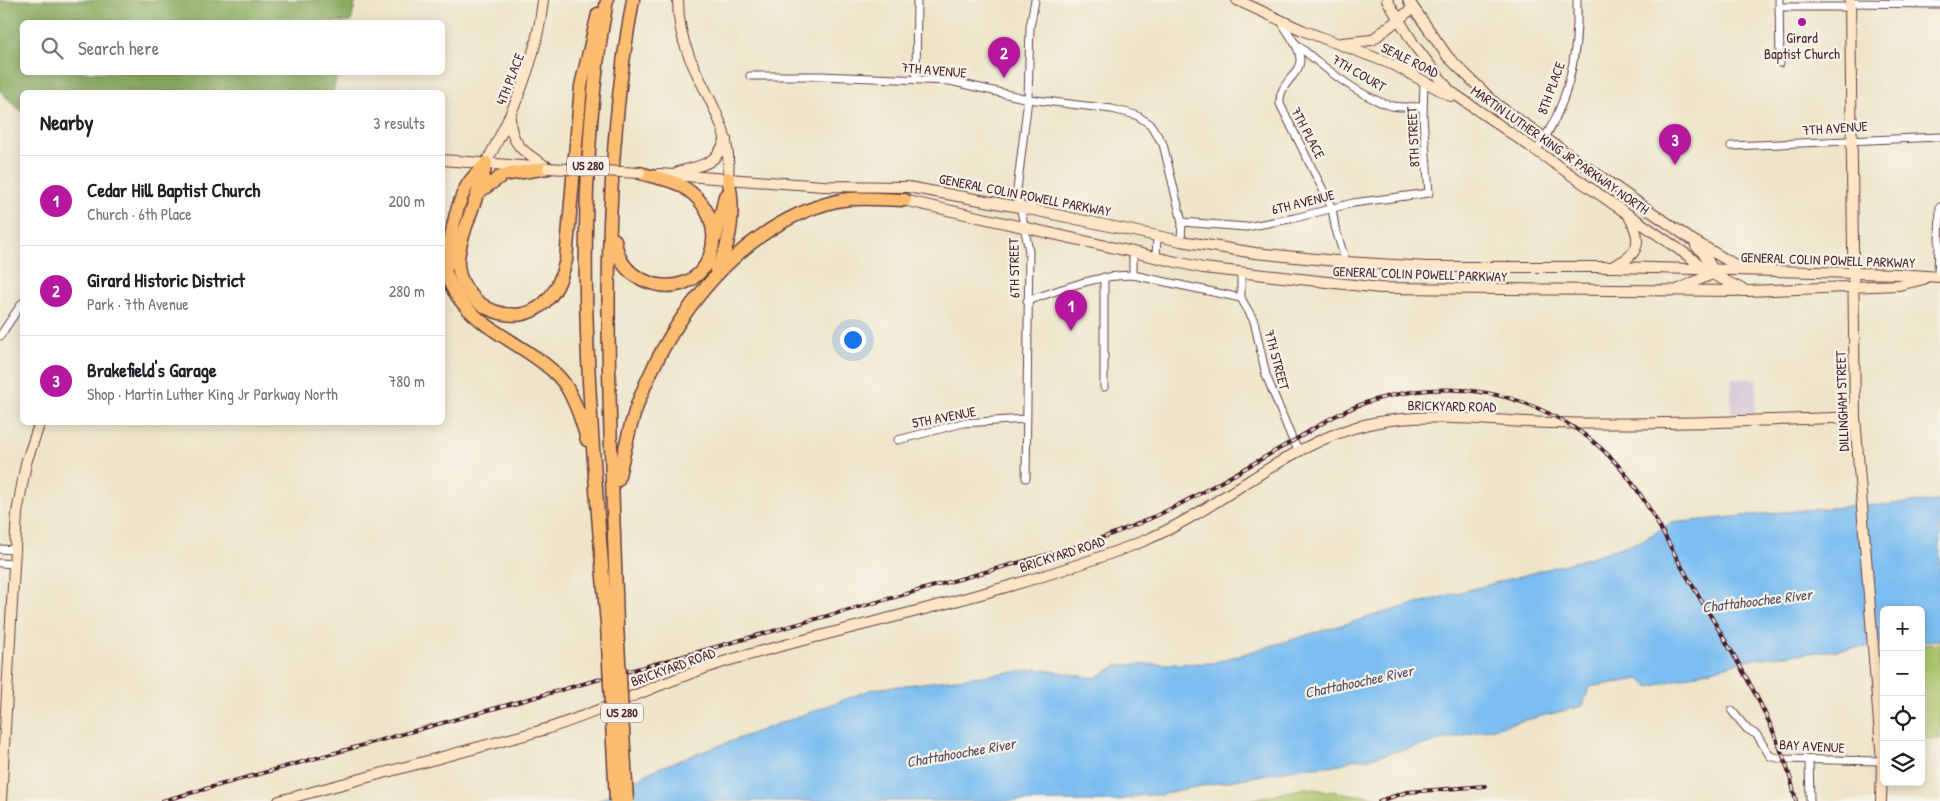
<!DOCTYPE html>
<html lang="en">
<head>
<meta charset="utf-8">
<style>
	body { margin:0; font-family:"Patrick Hand",sans-serif; background:#f2f2f2; color:#202124 }
	.controls { position:absolute; right:15px; bottom:15px; display:grid; overflow:hidden; border-radius:8px; box-shadow:0 2px 12px #0003 }
	.controls button { width:45px; height:45px; display:grid; place-items:center; padding:0; border:0; border-bottom:1px solid #e0e0e0; background:#fff; color:#202124; font:25px sans-serif }
	.you { position:absolute; left:852px; top:339px; width:18px; height:18px; margin:-12px; border:4px solid #fff; border-radius:50%; background:#1a73e8; box-shadow:0 0 0 8px #1a73e833 }
	.badge { display:grid; place-items:center; width:32px; height:32px; border-radius:50%; background:#b5179e; color:#fff; font-size:16px; font-weight:700 }
	.pin { position:absolute; translate:-50% -41px; filter:drop-shadow(0 1px 2px #0008) }
	.pin::after { content:''; position:absolute; top:26px; width:18px; height:15px; background:inherit; clip-path:polygon(0 0,100% 0,50% 100%) }
	.list { margin:0; padding:0; list-style:none }
	h2 { display:flex; justify-content:space-between; align-items:center; height:65px; margin:0; padding:0 20px; font-size:21px }
	h2 small { font-size:16px; font-weight:400; color:#757577 }
	.list li { display:grid; grid-template-columns:32px 1fr auto; gap:15px; align-items:center; box-sizing:border-box; height:90px; padding:0 20px; border-top:1px solid #e0e0e0 }
	.list b { display:block; font-size:19px; white-space:nowrap }
	.list p { margin:0; font-size:16px; white-space:nowrap; color:#757577 }
	.list em { font-size:16px; font-style:normal; color:#757577 }
	.icon { flex:none; width:28px; height:28px; fill:none; stroke:currentColor; stroke-width:2; stroke-linecap:round; stroke-linejoin:round }
	.map { position:relative; flex:none; width:1940px; height:801px; overflow:hidden }
	.search { position:absolute; background:#fff; box-shadow:0 2px 12px #0003; left:20px; top:20px; width:425px; height:55px; display:flex; align-items:center; gap:12px; box-sizing:border-box; padding:0 18px; border-radius:8px; color:#757577; font-size:19px }
	.panel { position:absolute; background:#fff; box-shadow:0 2px 12px #0003; left:20px; top:90px; width:425px; height:335px; border-radius:8px }
	.map>svg:first-child { display:block }
</style>
</head>
<body>
<div class="map">
<svg width="1940" height="801" viewBox="0 0 1940 801">
	<rect width="100%" height="100%" fill="#f7f3e8"/>
	<filter id="ink" filterUnits="userSpaceOnUse"><feTurbulence type="fractalNoise" baseFrequency=".02" numOctaves="2"/><feDisplacementMap in="SourceGraphic" scale="10" xChannelSelector="R" yChannelSelector="G"/><feConvolveMatrix kernelMatrix="1 2 1 2 8 2 1 2 1" color-interpolation-filters="sRGB"/></filter>
	<filter id="wash" filterUnits="userSpaceOnUse"><feTurbulence type="fractalNoise" baseFrequency=".0096" numOctaves="4" result="noise"/><feDisplacementMap in="SourceGraphic" scale="20" xChannelSelector="R" yChannelSelector="G"/><feGaussianBlur stdDeviation="1.12" result="paint"/><feColorMatrix in="noise" values="0 0 0 0 0 0 0 0 0 0 0 0 0 0 0 0 0 1.4 0 .05"/><feComposite in="paint" operator="in"/></filter>
	<g filter="url(#wash)">
		<rect width="100%" height="100%" fill="#eee5c9"/>
		<polygon fill="#cdbed2" points="1732,378 1757,379 1755,414 1731,413"/>
		<g fill="#adc86e" stroke="#7c744c">
			<polygon points="1940,644 1940,739 1921,739 1921,645"/>
			<polygon points="1306,788 1403,801 1245,801"/>
		</g>
		<polygon fill="#8aac61" stroke="#6a6646" points="0,0 356,0 351,22 22,22 22,72 338,73 333,92 22,92 22,112 0,91"/>
		<polygon fill="#7cbef1" stroke="#636e8e" points="1940,501 1940,640 1921,641 1921,610 1884,610 1884,645 1751,659 1650,687 1639,679 1589,687 1583,706 1366,759 1355,759 1339,765 1301,768 1179,790 1161,795 1141,795 1117,801 598,801 656,769 873,689 1038,669 1095,678 1117,665 1212,663 1386,612 1584,559 1641,541 1671,523 1815,509"/>
	</g>
	<g filter="url(#ink)">
		<g fill="none" stroke-linecap="round" stroke-linejoin="round">
			<defs>
				<g id="street">
					<polyline points="1779,0 1780,63"/>
					<polyline points="1850,3 1940,4"/>
					<polyline points="1779,7 1850,7"/>
					<path d="M1281 21C1287 32 1300 47 1300 60 1301 74 1278 83 1280 104L1332 208 1335 227 1346 262"/>
					<path d="M1295 43C1321 65 1359 97 1392 106 1401 108 1413 106 1423 107"/>
					<polyline points="750,76 821,76 950,81 1028,99 1112,109 1136,115 1150,124 1163,144 1182,222 1181,241"/>
					<polyline points="916,79 917,0"/>
					<polyline points="1731,146 1940,137"/>
					<path d="M1536 151C1569 106 1579 54 1577 0"/>
					<polyline points="1182,222 1246,227 1295,218 1353,203 1429,193 1423,117 1424,80"/>
					<polyline points="1156,258 1157,236"/>
					<polyline points="1241,274 1241,298 1254,321 1266,375 1293,441 1299,450"/>
					<polyline points="1133,275 1133,252"/>
					<polyline points="1104,277 1104,387"/>
					<polyline points="1938,277 1940,207"/>
					<path d="M1027 301C1062 289 1096 275 1133 275L1241 298"/>
					<polyline points="0,336 22,303"/>
					<polyline points="898,440 963,423 1026,419"/>
					<polyline points="1026,478 1029,251 1017,190 1028,99 1030,27 1035,0"/>
					<polyline points="0,549 15,550"/>
					<polyline points="0,563 15,564"/>
					<polyline points="1732,711 1747,729 1757,735 1770,756 1782,759 1882,761"/>
					<polyline points="1809,760 1810,801"/>
				</g>
				<g id="secondary">
					<path d="M678 0C678 18 682 39 689 56 707 99 733 129 728 178"/>
					<polyline points="1237,0 1302,30 1394,65 1451,96"/>
					<polyline points="1387,0 1415,46 1450,91 1687,255 1712,274 1744,290"/>
					<polyline points="1408,0 1448,57 1496,104 1689,238 1744,270"/>
					<polyline points="1850,0 1855,417 1882,761 1881,801"/>
					<polyline points="1342,43 1372,40 1413,8"/>
					<path d="M510 118C510 145 526 154 547 167"/>
					<polyline points="442,160 534,167"/>
					<path d="M486 163C514 111 537 60 543 0"/>
					<path d="M678 172C703 165 716 165 726 139"/>
					<polyline points="659,174 823,186 908,187 1019,207 1181,241 1255,253 1346,262 1427,267 1612,267 1899,274 1940,277"/>
					<polyline points="899,199 1203,268 1380,288 1747,291 1899,285 1924,279"/>
					<path d="M1615 265C1641 254 1642 239 1629 216"/>
					<polyline points="1679,289 1712,274 1713,270 1705,255 1696,246"/>
					<polyline points="1,801 17,513 26,463 40,422"/>
					<path d="M279 801 543 730C607 710 666 679 730 660 867 621 1008 594 1141 542 1221 510 1288 440 1373 423 1431 411 1493 422 1551 423 1652 425 1754 421 1855 417"/>
				</g>
				<g id="highway">
					<path d="M486 163C481 193 456 241 458 266 463 309 520 333 549 298 559 287 562 274 566 260L581 86 598 14"/>
					<polyline points="479,192 503,175 548,168"/>
					<polyline points="716,237 725,196"/>
					<path d="M615 240C617 257 625 271 641 279 707 311 744 221 680 185 669 179 652 177 640 173"/>
					<path d="M442 257C451 311 491 327 532 355 544 363 556 372 564 383 575 400 582 421 587 440"/>
					<path d="M447 266C449 242 456 201 470 181 475 175 481 169 486 163"/>
					<path d="M716 270C732 244 735 208 728 178"/>
					<path d="M618 480C624 453 629 426 639 400 673 313 743 223 837 201 856 196 885 200 905 200"/>
					<path d="M607 625C590 417 569 207 607 0"/>
					<path d="M617 625C611 418 595 204 633 0"/>
				</g>
			</defs>
			<use href="#street" stroke="#633d43" stroke-width="9"/>
			<use href="#secondary" stroke="#633d43" stroke-width="12"/>
			<use href="#highway" stroke="#633d43" stroke-width="15"/>
			<use href="#street" stroke="#fff" stroke-width="7"/>
			<use href="#secondary" stroke="#fee5c5" stroke-width="10"/>
			<use href="#highway" stroke="#fcbd6f" stroke-width="12"/>
			<defs>
				<g id="rail">
					<path d="M162 801 1082 545C1110 535 1138 525 1164 512 1208 491 1250 465 1293 441 1307 433 1320 424 1335 416 1393 386 1464 381 1525 403 1556 415 1588 434 1611 458 1641 488 1660 528 1680 564 1722 638 1779 718 1796 801"/>
					<polyline points="1379,801 1407,792 1485,786"/>
				</g>
			</defs>
			<use href="#rail" stroke="#4a1f2b" stroke-width="4"/>
			<use href="#rail" stroke="#f7f3e8" stroke-width="2" stroke-dasharray="5.5" stroke-linecap="butt"/>
			<defs>
				<polyline id="secondary-bridge" points="548,168 640,173"/>
				<g id="highway-bridge">
					<polyline points="607,625 616,801"/>
					<polyline points="617,625 627,801"/>
				</g>
			</defs>
			<use href="#secondary-bridge" stroke="#633d43" stroke-width="12" stroke-linecap="butt"/>
			<use href="#highway-bridge" stroke="#633d43" stroke-width="15" stroke-linecap="butt"/>
			<use href="#secondary-bridge" stroke="#fee5c5" stroke-width="10"/>
			<use href="#highway-bridge" stroke="#fcbd6f" stroke-width="12"/>
		</g>
	</g>
	<circle fill="#b5179e" stroke="#f7f3e8" stroke-width="2" cx="1802" cy="22" r="5"/>
	<g text-anchor="middle" stroke-width="4.5" stroke-linejoin="round" paint-order="stroke">
		<g fill="#f7f3e8" stroke="#7e5f64" stroke-width="1">
			<rect x="567" y="156.5" width="42" height="19" rx="4"/>
			<rect x="601" y="703.5" width="42" height="19" rx="4"/>
		</g>
		<g font-size="12" font-weight="bold" fill="#4a1f2b">
			<text x="588" y="170">US 280</text>
			<text x="622" y="717">US 280</text>
		</g>
		<g font-size="14" fill="#4a1f2b" stroke="#f7f3e8">
			<text x="1802" y="43">Girard<tspan x="1802" dy="16">Baptist Church</tspan></text>
		</g>
		<g font-size="14" fill="#4a1f2b" stroke="#f7f3e8">
			<text transform="translate(1410 60) rotate(26)" y="5">SEALE ROAD</text>
			<text transform="translate(934 70) rotate(5)" y="5">7TH AVENUE</text>
			<text transform="translate(1359 73) rotate(30)" y="5">7TH COURT</text>
			<text transform="translate(510 79) rotate(-69)" y="5">4TH PLACE</text>
			<text transform="translate(1551 88) rotate(-70)" y="5">8TH PLACE</text>
			<text transform="translate(1835 128) rotate(-4)" y="5">7TH AVENUE</text>
			<text transform="translate(1308 133) rotate(62)" y="5">7TH PLACE</text>
			<text transform="translate(1413 137) rotate(-93)" y="5">8TH STREET</text>
			<text transform="translate(1560 150) rotate(35)" y="5">MARTIN LUTHER KING JR PARKWAY NORTH</text>
			<text transform="translate(1025 195) rotate(11)" y="5">GENERAL COLIN POWELL PARKWAY</text>
			<text transform="translate(1303 202) rotate(-14)" y="5">6TH AVENUE</text>
			<text transform="translate(1828 260) rotate(2)" y="5">GENERAL COLIN POWELL PARKWAY</text>
			<text transform="translate(1014 268) rotate(-91)" y="5">6TH STREET</text>
			<text transform="translate(1420 274) rotate(2)" y="5">GENERAL COLIN POWELL PARKWAY</text>
			<text transform="translate(1277 360) rotate(75)" y="5">7TH STREET</text>
			<text transform="translate(1842 401) rotate(-92)" y="5">DILLINGHAM STREET</text>
			<text transform="translate(1452 406) rotate(1)" y="5">BRICKYARD ROAD</text>
			<text transform="translate(944 417) rotate(-11)" y="5">5TH AVENUE</text>
			<text transform="translate(1062 554) rotate(-18)" y="5">BRICKYARD ROAD</text>
			<text transform="translate(673 667) rotate(-20)" y="5">BRICKYARD ROAD</text>
			<text transform="translate(1812 746) rotate(3)" y="5">BAY AVENUE</text>
		</g>
		<g font-size="15" font-style="italic" fill="#594f66" stroke="#f7f3e8">
			<text transform="translate(1757 601) rotate(-7)" y="5">Chattahoochee River</text>
			<text transform="translate(1359 682) rotate(-12)" y="5">Chattahoochee River</text>
			<text transform="translate(961 753) rotate(-10)" y="5">Chattahoochee River</text>
		</g>
	</g>
</svg>
<div class="controls">
<button>+</button>
<button>−</button>
<button><svg class="icon" aria-label="locate" viewBox="0 0 24 24"><circle cx="12" cy="12" r="6"/><path d="M12 2v4M12 18v4M2 12h4M18 12h4"/></svg></button>
<button><svg class="icon" aria-label="layers" viewBox="0 0 24 24"><path d="M12 4l9 5-9 5-9-5zM3 14l9 5 9-5"/></svg></button>
</div>
<div class="you"></div>
<div class="pin badge" style="left:1071px;top:331px">1</div>
<div class="pin badge" style="left:1004px;top:78px">2</div>
<div class="pin badge" style="left:1675px;top:165px">3</div>
<div class="search"><svg class="icon" aria-label="search" viewBox="0 0 24 24"><circle cx="10" cy="10" r="6"/><path d="M15 15l6 6"/></svg>Search here</div>
<section class="panel">
<h2>Nearby<small>3 results</small></h2>
<ul class="list">
<li><span class="badge">1</span><div><b>Cedar Hill Baptist Church</b><p>Church · 6th Place</p></div><em>200 m</em></li>
<li><span class="badge">2</span><div><b>Girard Historic District</b><p>Park · 7th Avenue</p></div><em>280 m</em></li>
<li><span class="badge">3</span><div><b>Brakefield's Garage</b><p>Shop · Martin Luther King Jr Parkway North</p></div><em>780 m</em></li>
</ul>
</section>
</div>
</body>
</html>
